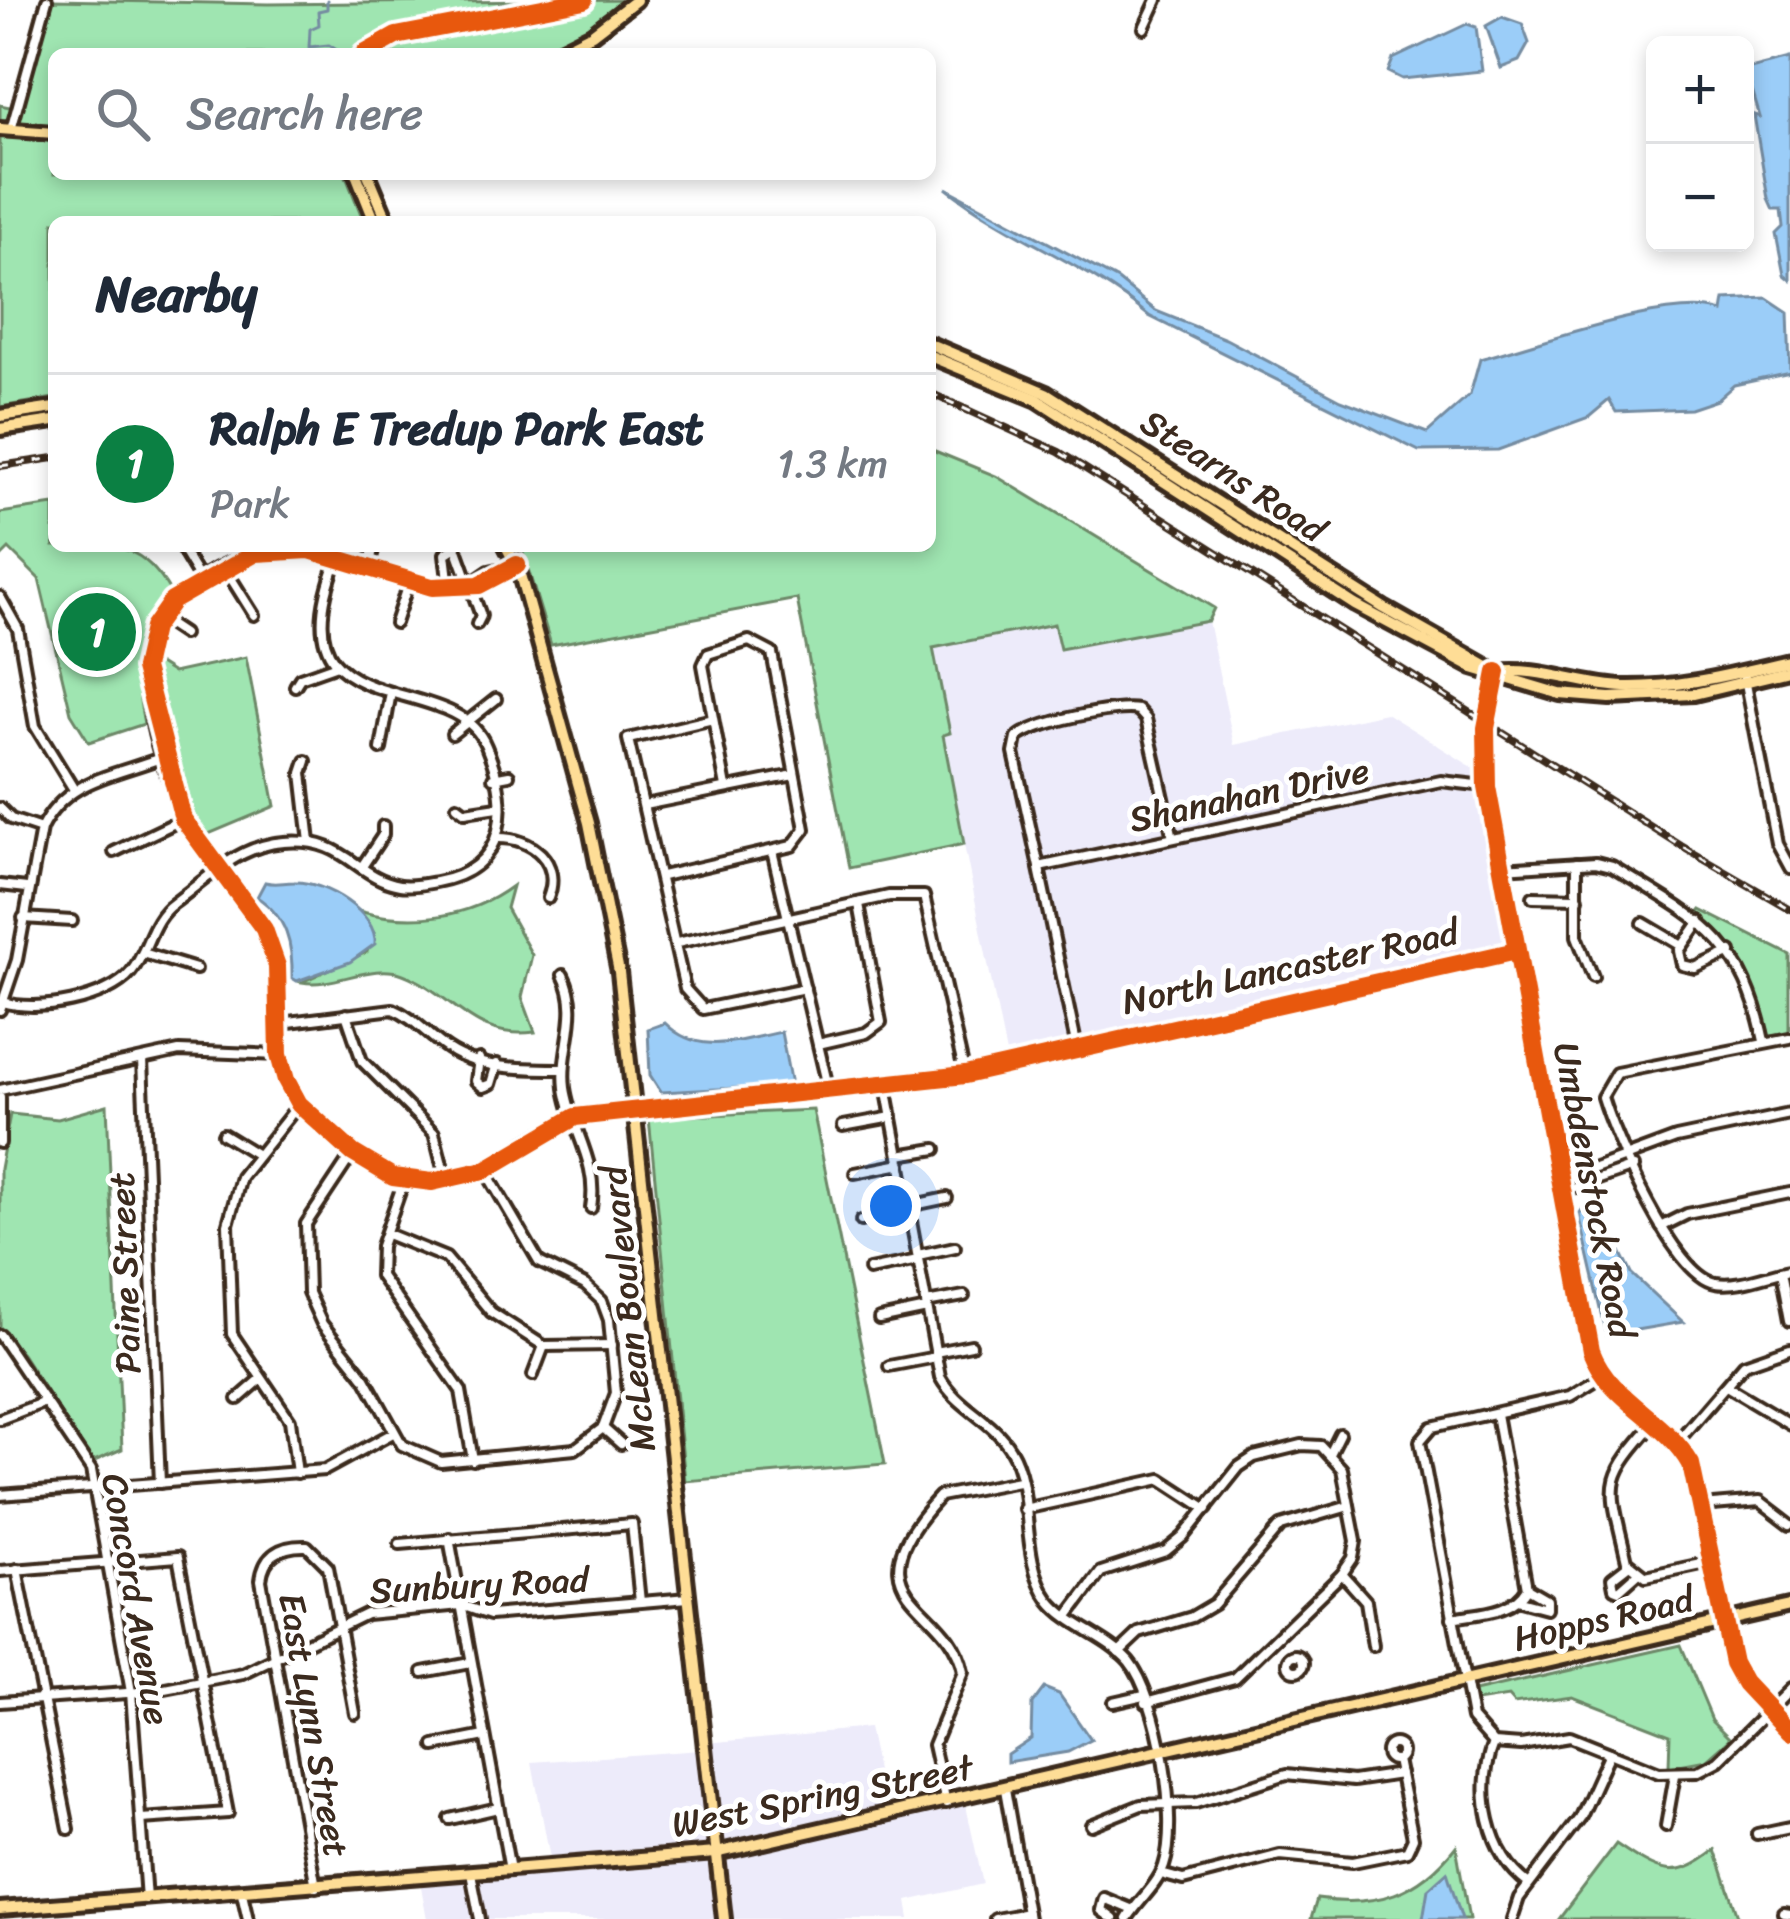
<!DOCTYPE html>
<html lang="en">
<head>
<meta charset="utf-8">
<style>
	body { margin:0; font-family:Sriracha,sans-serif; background:#f2f2f3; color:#1f2937 }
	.controls { position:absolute; right:36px; top:36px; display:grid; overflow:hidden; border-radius:18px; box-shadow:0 6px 18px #0003 }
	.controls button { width:108px; height:108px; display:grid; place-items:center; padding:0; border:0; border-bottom:3px solid #e0e1e3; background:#fff; color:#1f2937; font:60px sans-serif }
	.you { position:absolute; left:891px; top:1206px; width:42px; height:42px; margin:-30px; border:9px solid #fff; border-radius:50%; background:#1a73e8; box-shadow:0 0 0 18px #1a73e833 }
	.badge { display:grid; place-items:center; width:78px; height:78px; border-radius:50%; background:#0b8043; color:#fff; font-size:39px; font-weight:700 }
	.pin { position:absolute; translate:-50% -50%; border:6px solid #fff; box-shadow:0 3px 12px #0006 }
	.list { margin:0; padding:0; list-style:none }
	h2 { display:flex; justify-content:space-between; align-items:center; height:156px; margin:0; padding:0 48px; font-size:51px }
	h2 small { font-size:39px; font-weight:400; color:#747a83 }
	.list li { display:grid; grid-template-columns:78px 1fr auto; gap:36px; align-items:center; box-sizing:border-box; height:180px; padding:0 48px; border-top:3px solid #e0e1e3 }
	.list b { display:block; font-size:45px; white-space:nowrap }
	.list p { margin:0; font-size:39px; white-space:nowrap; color:#747a83 }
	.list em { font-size:39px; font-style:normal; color:#747a83 }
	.icon { flex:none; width:66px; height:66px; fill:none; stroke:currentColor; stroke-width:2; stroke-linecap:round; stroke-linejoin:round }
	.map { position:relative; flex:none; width:1790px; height:1919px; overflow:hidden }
	.search { position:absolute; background:#fff; box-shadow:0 6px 18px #0003; left:48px; top:48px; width:888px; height:132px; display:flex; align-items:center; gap:30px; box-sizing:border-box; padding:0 42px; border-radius:18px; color:#747a83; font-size:45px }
	.panel { position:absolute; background:#fff; box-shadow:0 6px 18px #0003; left:48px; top:216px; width:888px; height:336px; border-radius:18px }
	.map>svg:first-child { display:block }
</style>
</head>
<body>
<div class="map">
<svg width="1790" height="1919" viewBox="0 0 1790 1919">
	<rect width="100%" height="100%" fill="#fff"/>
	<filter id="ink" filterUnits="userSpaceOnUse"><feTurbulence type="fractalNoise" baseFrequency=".00833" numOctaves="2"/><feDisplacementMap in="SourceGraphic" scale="24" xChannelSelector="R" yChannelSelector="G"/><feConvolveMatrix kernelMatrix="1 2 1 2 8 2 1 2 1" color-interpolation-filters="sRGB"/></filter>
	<g filter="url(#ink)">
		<g fill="#edebfa">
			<polygon points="1208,621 1234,745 1386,713 1477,770 1515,950 1008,1064 942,735 949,733 933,648 1055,624 1061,649"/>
			<polygon points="868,1728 886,1813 718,1850 706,1743"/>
			<polygon points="701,1750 713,1850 551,1863 532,1762"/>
			<polygon points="965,1801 983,1884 907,1901 910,1919 726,1919 718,1855"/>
			<polygon points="714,1855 722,1919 427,1919 420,1881"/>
		</g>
		<g fill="#9fe5b1" stroke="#6d8868" stroke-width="3">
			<polygon points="51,0 269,4 630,0 597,26 539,54 54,54 54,128 0,124 0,105 20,109"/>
			<polygon points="0,136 54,141 54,174 345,174 364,222 54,222 54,398 0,407"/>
			<polygon points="930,449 996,476 1214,608 1208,621 1060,649 1054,624 933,648 950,733 943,735 964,844 849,868 797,599 551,645 521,546 930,546"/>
			<path d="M54 505V546C110 546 139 538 170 591 127 625 135 676 144 724L89 742 71 713 39 579 9 549 0 558V513Z"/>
			<path d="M246 657 275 806 204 836C168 786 159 721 154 661L173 673Z"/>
			<path d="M512 886 506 908 532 955 522 997 535 1032C472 1041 453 993 403 974 371 962 335 988 302 982L367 952 374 933 358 911C411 925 468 919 512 886Z"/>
			<polygon points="1701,910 1790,955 1790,1036 1766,1036 1747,971 1697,915"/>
			<polygon points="107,1105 122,1449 92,1462 22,1354 0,1330 0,1169 10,1114 58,1119"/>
			<polygon points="813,1110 885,1464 685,1481 649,1118"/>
			<polygon points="1681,1645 1712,1719 1731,1738 1706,1760 1669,1767 1670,1734 1572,1696 1514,1704 1508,1697 1476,1702 1474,1692"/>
			<path d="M1616 1844C1659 1873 1674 1883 1716 1850L1739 1919H1559Z"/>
			<path d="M1456 1846 1469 1919H1311L1317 1899C1376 1908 1419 1894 1456 1846Z"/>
		</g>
		<g fill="#9bcdf8" stroke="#758ca1" stroke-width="3">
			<polygon points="1502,17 1522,24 1529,43 1519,61 1501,68 1486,26"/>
			<polygon points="1467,24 1476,27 1482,71 1402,79 1388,72 1393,59"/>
			<polygon points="1790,59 1790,280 1784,275 1776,234 1783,227 1781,210 1773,210 1768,199 1754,115 1760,117 1746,70"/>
			<path d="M946 188 1118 280 1156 311 1226 339 1341 400 1427 433 1470 395 1480 359C1537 344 1673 294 1723 312L1725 300 1767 298 1788 312 1790 373 1734 385 1717 400 1690 409 1616 412 1609 400 1589 417 1498 450 1419 451 1149 316C1087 264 1010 238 946 188Z"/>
			<path d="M265 882C277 885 282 882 294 882 324 881 378 913 375 944L350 962 297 981 292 978C293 945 287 917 257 897Z"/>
			<path d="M665 1023C699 1057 739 1040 781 1032L791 1085 661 1092 650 1075 648 1029Z"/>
			<polygon points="1587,1203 1599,1206 1632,1274 1683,1322 1607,1335 1579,1214"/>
			<polygon points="1044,1688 1059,1694 1091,1740 1068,1752 1007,1762 1007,1754 1031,1738 1032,1704"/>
			<polygon points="1447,1872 1462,1919 1423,1919 1428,1889"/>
		</g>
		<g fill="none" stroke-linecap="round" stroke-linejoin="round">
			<polyline stroke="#758ca1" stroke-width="3" points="327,0 327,9 318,11 319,25 310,29 309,47 329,45 343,54"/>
			<defs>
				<g id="minor">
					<polyline points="1144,28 1157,0"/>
					<polyline points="11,130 47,0"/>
					<polyline points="180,546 201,581"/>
					<polyline points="369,566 374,546"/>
					<polyline points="224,567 254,615"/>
					<path d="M516 567C424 646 297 468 169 606 115 663 170 808 211 861 235 893 266 923 276 962 283 991 279 1022 280 1050 281 1098 333 1143 371 1167 458 1222 510 1129 584 1116 711 1094 841 1096 968 1074 1022 1065 1075 1048 1128 1035 1257 1004 1387 979 1516 951"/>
					<polyline points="470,584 489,571 516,565"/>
					<polyline points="449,588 445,554 456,547 481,616 477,624"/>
					<polyline points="0,597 18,629 35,726 73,788"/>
					<polyline points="159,618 183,634"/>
					<polyline points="395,623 409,581"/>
					<polyline points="1745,678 1777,844 1790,868"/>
					<polyline points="295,686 300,678 337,665"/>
					<polyline points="1490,702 1497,674"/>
					<polyline points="713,719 628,739 685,989 703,1009 805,988"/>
					<polyline points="452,734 496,699"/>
					<polyline points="381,749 391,692"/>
					<path d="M1484 755 1591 1351C1610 1401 1665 1418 1691 1464L1733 1663 1744 1683 1790 1732"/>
					<polyline points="306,761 302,773 310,842"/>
					<polyline points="493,778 509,775"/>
					<polyline points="644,805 794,775"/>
					<polyline points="457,806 465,812 498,807"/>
					<polyline points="0,808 11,819 41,829"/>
					<path d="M497 838C532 837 562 862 548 898"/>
					<path d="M1173 838 1146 719 1138 710C1118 705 1032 723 1017 738L1014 753 1039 867 1441 781 1486 786"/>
					<polyline points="772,851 829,1091"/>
					<polyline points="114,852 183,819"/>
					<polyline points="1577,863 1577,936 1593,977"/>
					<polyline points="363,865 383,835 383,826"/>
					<polyline points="1039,868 1077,1048"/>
					<path d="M1502 868 1596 862 1612 866C1698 919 1742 935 1764 1041"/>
					<polyline points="662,876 792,846 805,829 772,653 749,641 708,654 703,665 726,787"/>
					<polyline points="0,885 27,888"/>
					<polyline points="1533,897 1578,898"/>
					<polyline points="23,918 72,921"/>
					<polyline points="1700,921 1679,951 1682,965 1695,968 1731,952"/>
					<polyline points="1643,923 1682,946"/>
					<polyline points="677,943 889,896 924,896 965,1075"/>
					<polyline points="143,953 196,969"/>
					<path d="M563 975C583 1013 560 1048 565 1088 571 1130 599 1162 591 1208"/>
					<path d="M3 1002C37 1013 108 1000 131 972 149 950 150 920 174 903 208 878 239 845 284 842 347 837 354 877 400 885 412 887 425 884 436 882 509 869 511 805 486 746 453 665 270 731 337 560"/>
					<path d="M0 1010 17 960 41 829C66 779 114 776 163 757"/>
					<polyline points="346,1014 362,1061 434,1133 446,1180"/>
					<path d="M281 1023 393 1009C415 1018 428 1036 448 1049 479 1070 529 1069 564 1069"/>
					<path d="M1790 1039 1616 1073 1602 1097C1614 1137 1674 1277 1716 1283 1739 1287 1768 1274 1790 1270"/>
					<polyline points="818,1044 866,1033 881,1022 859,904"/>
					<polyline points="479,1059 476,1081 483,1087 491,1084 497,1064"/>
					<polyline points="142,1060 160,1483"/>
					<path d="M886 1086 940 1377C957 1408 992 1419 1010 1449 1036 1492 1018 1557 1049 1600 1069 1626 1107 1636 1129 1661 1159 1698 1179 1821 1164 1866 1157 1886 1138 1901 1127 1919"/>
					<polyline points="0,1090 179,1051 279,1055"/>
					<polyline points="0,1098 0,1143"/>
					<polyline points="843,1126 892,1117"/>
					<polyline points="223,1134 256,1154"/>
					<polyline points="353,1153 306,1224 308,1293 322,1324 365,1378 402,1445 441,1462 575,1449 603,1428 616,1393 609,1320 602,1301 585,1285 539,1262 485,1170"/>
					<polyline points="899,1155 936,1149"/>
					<polyline points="855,1173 901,1164"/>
					<polyline points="404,1180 381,1246 380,1276 461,1391 473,1460"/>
					<polyline points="1560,1181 1676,1138 1790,1114"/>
					<polyline points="1561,1192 1633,1167"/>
					<polyline points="909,1206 947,1198"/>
					<polyline points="861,1221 910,1211"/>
					<polyline points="1661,1227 1687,1214 1790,1193"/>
					<polyline points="387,1234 446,1258 491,1312 544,1346 612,1345"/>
					<polyline points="918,1255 955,1247"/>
					<polyline points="869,1270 918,1260"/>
					<polyline points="1781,1272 1790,1320"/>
					<polyline points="926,1303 964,1296"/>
					<polyline points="879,1319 927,1309"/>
					<polyline points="0,1335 91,1470 131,1692 146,1899"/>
					<polyline points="935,1352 971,1345"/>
					<polyline points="889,1366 936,1357"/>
					<polyline points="533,1375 544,1346"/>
					<polyline points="1601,1377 1570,1396 1432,1427 1420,1441 1472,1718 1494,1743 1521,1745 1569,1737 1659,1773 1697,1772 1718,1761 1790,1689"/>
					<polyline points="1728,1387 1790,1424"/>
					<polyline points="238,1399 261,1379"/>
					<polyline points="0,1419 45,1402"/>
					<path d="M1655 1423C1600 1483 1610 1485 1627 1561L1646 1576 1711 1562"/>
					<polyline points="603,1428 621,1444"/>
					<polyline points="1677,1442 1744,1364 1790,1348"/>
					<polyline points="1331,1452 1340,1434"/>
					<polyline points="297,1473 290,1420 232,1334 228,1224 241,1177 299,1104"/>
					<polyline points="0,1495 325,1470 393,1433"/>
					<polyline points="1701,1506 1760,1501 1790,1524"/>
					<polyline points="1024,1509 1161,1479 1207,1509"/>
					<polyline points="449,1538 510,1870"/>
					<polyline points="400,1544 632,1524 640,1602"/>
					<polyline points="1630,1564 1612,1578 1614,1588 1619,1590 1637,1574"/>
					<polyline points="17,1569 69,1829"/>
					<polyline points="0,1571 178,1557 228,1813 141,1819"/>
					<polyline points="1342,1574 1366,1601 1373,1646"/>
					<polyline points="1520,1601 1546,1608 1546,1599 1527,1588"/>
					<polyline points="1068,1616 1101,1572 1166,1551 1183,1537 1239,1467 1254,1457 1302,1445 1321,1446 1342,1469 1356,1541 1353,1558 1342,1574 1235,1678 1146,1702"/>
					<path d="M1452 1618C1478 1613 1512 1614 1527 1588L1496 1414"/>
					<polyline points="1119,1652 1139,1633 1192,1617 1214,1604 1281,1526 1349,1506"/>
					<circle cx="1296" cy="1663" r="8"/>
					<polyline points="423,1672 470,1663"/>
					<polyline points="0,1702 155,1691 243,1674 366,1614 461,1605 490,1615 688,1598"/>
					<polyline points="1113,1702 1144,1695"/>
					<path d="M1494 1743C1475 1790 1488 1854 1529 1884"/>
					<circle cx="1394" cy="1752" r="8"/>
					<polyline points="435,1746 485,1736"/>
					<polyline points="1005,1789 1028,1919"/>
					<path d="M946 1803 933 1745 963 1672C949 1598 842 1601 940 1496L1019 1481"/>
					<polyline points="450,1819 498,1808"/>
					<polyline points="1091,1825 1141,1805 1196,1803 1287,1774 1353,1781 1400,1774"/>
					<polyline points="1666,1826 1675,1775"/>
					<polyline points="1757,1834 1790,1827"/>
					<polyline points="471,1873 480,1919"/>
					<polyline points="1161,1874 1183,1880 1280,1855 1353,1862 1407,1851 1413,1838 1397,1760"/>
					<path d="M316 1887 261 1580C264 1554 282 1545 307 1546L328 1567 355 1713"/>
					<polyline points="242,1893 248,1919"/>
					<polyline points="1784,1913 1790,1914"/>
					<polyline points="995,1919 1027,1913"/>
					<polyline points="1113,1919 1101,1910 1104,1898 1133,1910"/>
					<polyline points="1512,1919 1519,1898 1579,1819 1609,1753"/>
				</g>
				<g id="major">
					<polyline points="552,54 592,34 636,0"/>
					<polyline points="0,129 54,133"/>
					<polyline points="356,174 375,222"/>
					<polyline points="368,174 388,222"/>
					<path d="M930 344 1046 393 1384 608 1497 672C1537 666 1583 686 1625 687 1681 688 1736 673 1790 661"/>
					<polyline points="930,356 1038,400 1355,605 1473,668 1560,694 1610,698 1694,694 1790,671"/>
					<polyline points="0,416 54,408"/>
					<polyline points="0,429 54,421"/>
					<polyline points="506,546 519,571 589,823 619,972 724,1919"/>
					<polyline points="0,1909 716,1853 1790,1606"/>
				</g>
			</defs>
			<use href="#minor" stroke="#3b2a1e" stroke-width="16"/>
			<use href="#major" stroke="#3b2a1e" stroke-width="20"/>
			<use href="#minor" stroke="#fff" stroke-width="8"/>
			<use href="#major" stroke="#fedd96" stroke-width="10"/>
			<defs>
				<g id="rail">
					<polyline points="930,393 1059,452 1681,846 1790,909"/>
					<polyline points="0,466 54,458"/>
				</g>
			</defs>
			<use href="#rail" stroke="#3b2a1e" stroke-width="8"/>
			<use href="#rail" stroke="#fff" stroke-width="3" stroke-dasharray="9" stroke-linecap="butt"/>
			<defs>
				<polyline id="minor-bridge" points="1484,755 1490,702"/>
			</defs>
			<use href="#minor-bridge" stroke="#3b2a1e" stroke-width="16" stroke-linecap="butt"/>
			<use href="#minor-bridge" stroke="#fff" stroke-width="8"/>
			<defs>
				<g id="cycleway">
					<polyline points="364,54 396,36 584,0"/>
					<polyline points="517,565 479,585 432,587 309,550 256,553 172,601 153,628 144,668 183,819 264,929 277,966 279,1055 286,1080 299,1104 353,1153 393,1177 432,1182 485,1170 575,1117 965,1075 1516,951"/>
					<path d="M1497 672 1486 728 1487 787 1591 1351C1610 1401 1665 1418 1691 1464L1733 1663 1744 1683 1790 1732"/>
				</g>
			</defs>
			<use href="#cycleway" stroke="#fff" stroke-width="26"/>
			<use href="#cycleway" stroke="#e8590c" stroke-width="18"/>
		</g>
	</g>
	<g text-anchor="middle" stroke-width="10" stroke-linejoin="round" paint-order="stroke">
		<g font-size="36" fill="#3b2a1e" stroke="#fff">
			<text transform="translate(1234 475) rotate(33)" y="13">Stearns Road</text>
			<text transform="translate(1249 794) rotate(-12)" y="13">Shanahan Drive</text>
			<text transform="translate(1290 966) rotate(-12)" y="13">North Lancaster Road</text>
			<text transform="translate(1595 1190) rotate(79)" y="13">Umbdenstock Road</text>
			<text transform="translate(124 1273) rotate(-92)" y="13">Paine Street</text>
			<text transform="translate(627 1309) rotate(-96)" y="13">McLean Boulevard</text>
			<text transform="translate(479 1584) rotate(-3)" y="13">Sunbury Road</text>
			<text transform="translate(137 1599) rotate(80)" y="13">Concord Avenue</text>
			<text transform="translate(1603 1618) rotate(-13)" y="13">Hopps Road</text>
			<text transform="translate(315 1725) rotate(80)" y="13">East Lynn Street</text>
			<text transform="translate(822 1795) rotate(-11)" y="13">West Spring Street</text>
		</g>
	</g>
</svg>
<div class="controls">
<button>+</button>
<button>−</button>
</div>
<div class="you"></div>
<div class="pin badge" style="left:97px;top:632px">1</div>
<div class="search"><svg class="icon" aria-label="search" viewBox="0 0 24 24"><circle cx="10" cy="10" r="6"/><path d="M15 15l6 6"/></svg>Search here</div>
<section class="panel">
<h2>Nearby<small></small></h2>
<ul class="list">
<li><span class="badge">1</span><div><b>Ralph E Tredup Park East</b><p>Park</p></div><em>1.3 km</em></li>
</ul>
</section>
</div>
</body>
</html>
